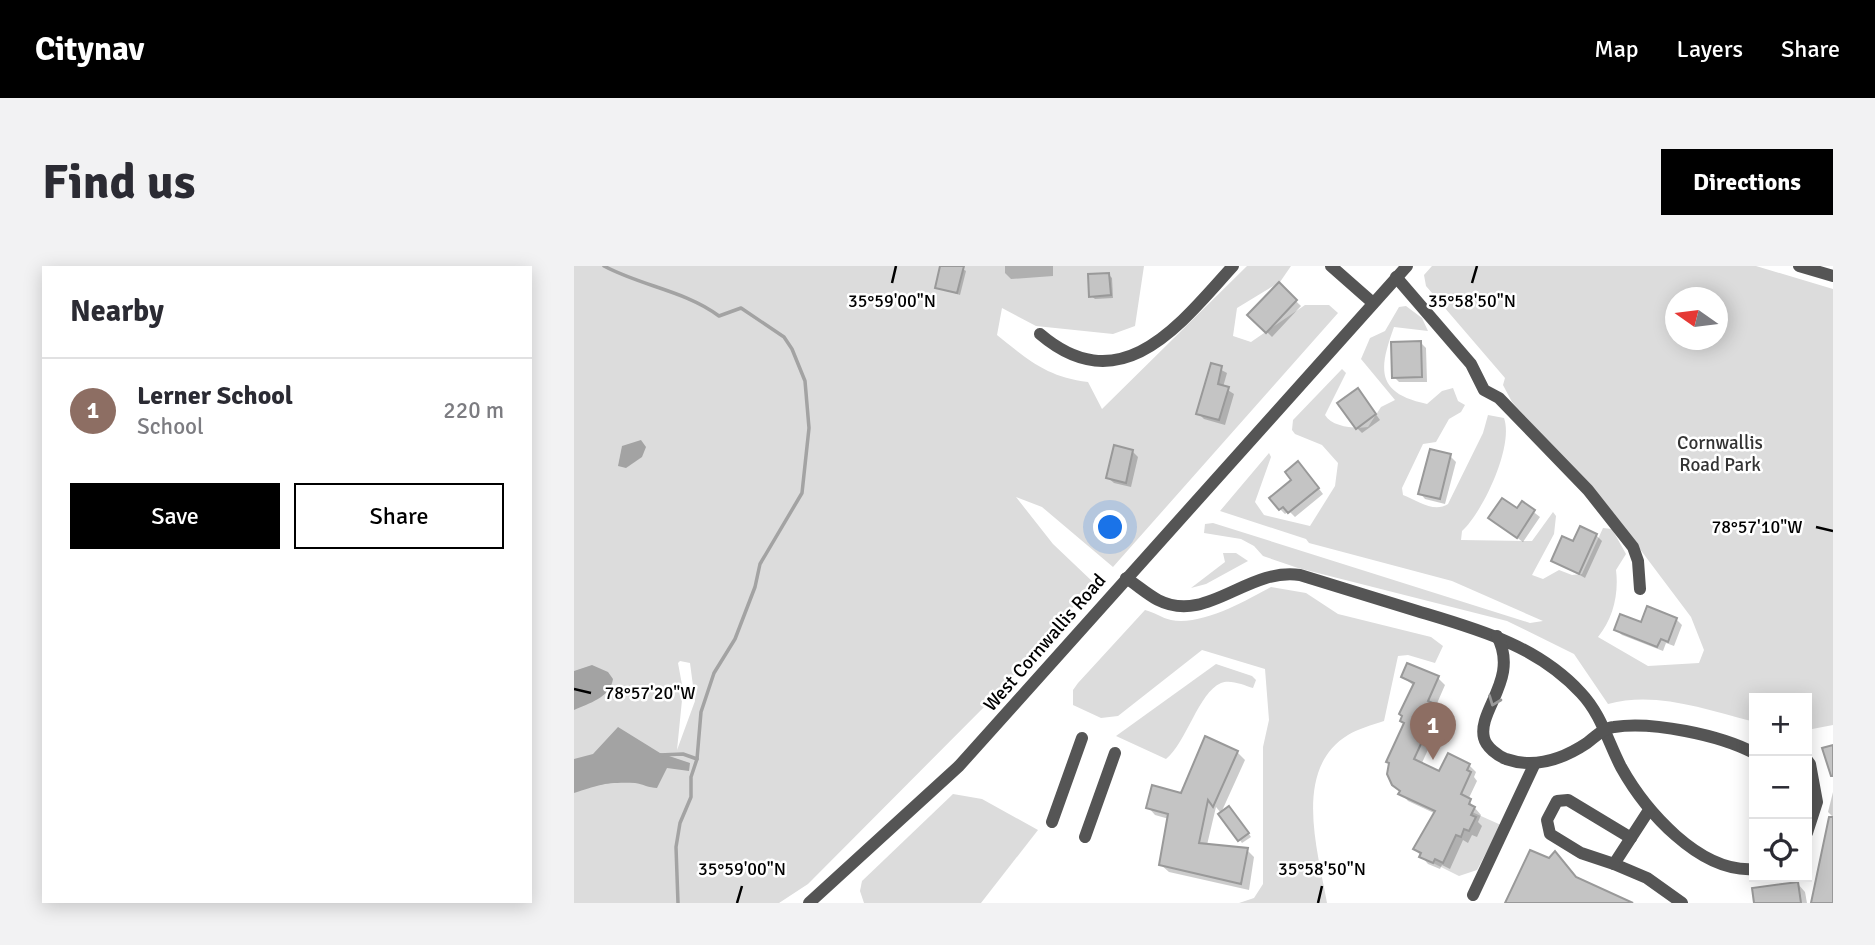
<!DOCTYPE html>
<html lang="en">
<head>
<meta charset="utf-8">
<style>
	body { margin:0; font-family:Signika,sans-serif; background:#f2f2f3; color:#2b2b33 }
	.controls { position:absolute; right:21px; bottom:21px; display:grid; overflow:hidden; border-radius:0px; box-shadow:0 4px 18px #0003 }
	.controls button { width:63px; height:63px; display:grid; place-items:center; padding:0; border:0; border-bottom:2px solid #e1e1e2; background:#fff; color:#2b2b33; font:35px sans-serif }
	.compass { position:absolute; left:1091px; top:21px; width:63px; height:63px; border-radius:50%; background:#fff; box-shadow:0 4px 18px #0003; rotate:284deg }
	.you { position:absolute; left:537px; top:262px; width:24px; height:24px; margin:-18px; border:5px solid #fff; border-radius:50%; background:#1a73e8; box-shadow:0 0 0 10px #1a73e833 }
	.badge { display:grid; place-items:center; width:46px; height:46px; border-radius:50%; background:#000; color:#fff; font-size:23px; font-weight:700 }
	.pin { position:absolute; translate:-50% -58px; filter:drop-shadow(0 2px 4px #0008) }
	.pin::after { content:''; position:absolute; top:37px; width:24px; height:21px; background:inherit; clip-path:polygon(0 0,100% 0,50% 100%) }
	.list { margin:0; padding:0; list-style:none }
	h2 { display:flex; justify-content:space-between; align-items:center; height:91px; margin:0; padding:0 28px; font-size:30px }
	h2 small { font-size:23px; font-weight:400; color:#7c7c81 }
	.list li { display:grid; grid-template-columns:46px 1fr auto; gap:21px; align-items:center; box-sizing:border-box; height:105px; padding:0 28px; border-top:2px solid #e1e1e2 }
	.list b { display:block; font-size:26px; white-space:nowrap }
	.list p { margin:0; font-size:23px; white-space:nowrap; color:#7c7c81 }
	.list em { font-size:23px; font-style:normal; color:#7c7c81 }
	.actions { display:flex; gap:14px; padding:21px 28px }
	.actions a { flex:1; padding:16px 0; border:2px solid #000; border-radius:0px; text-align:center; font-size:24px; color:#000 }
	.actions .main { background:#000; color:#fff }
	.icon { flex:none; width:38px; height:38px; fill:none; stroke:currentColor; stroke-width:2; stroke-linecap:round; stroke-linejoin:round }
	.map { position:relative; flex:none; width:1259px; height:637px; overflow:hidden; border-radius:0px }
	header { display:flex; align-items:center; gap:42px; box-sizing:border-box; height:98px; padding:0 35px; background:#000; color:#fff }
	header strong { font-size:33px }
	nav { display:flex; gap:38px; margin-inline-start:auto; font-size:24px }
	.intro { display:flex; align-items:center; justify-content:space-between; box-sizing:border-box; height:168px; padding:0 42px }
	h1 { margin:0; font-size:49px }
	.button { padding:18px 32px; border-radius:0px; background:#000; color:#fff; font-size:24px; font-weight:700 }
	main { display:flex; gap:42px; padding:0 42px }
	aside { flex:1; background:#fff; border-radius:0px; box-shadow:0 4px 18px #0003 }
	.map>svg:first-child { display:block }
</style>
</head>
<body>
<header>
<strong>Citynav</strong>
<nav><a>Map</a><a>Layers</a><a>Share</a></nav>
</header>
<div class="intro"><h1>Find us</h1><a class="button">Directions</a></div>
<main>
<aside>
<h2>Nearby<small></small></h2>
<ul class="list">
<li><span class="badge" style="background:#8d6e63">1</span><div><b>Lerner School</b><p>School</p></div><em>220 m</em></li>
</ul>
<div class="actions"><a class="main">Save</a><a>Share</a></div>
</aside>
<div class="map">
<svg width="1259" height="637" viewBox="0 0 1259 637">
	<rect width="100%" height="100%" fill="#fff"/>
	<g fill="#dcdcdc" fill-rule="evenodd">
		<path d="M0 0H570L561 60 539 68 462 60 428 42 423 69C454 94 473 111 514 116L528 143 673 0H717L706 16 663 42 659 70 677 76 731 39H755L764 47 539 301 468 241 442 231 479 278 520 317 423 428 234 618 205 637H0ZM106 395 116 397 121 435 103 484 109 424 104 397Z"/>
		<path d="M858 0H1182L1259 23V459L1233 464V432H1180V454L1177 455C1130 443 1081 425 1034 438L1000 388 933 355 724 302 689 290 680 280 667 273 630 267 631 258 639 257 956 357 969 355 878 315 735 277 732 273 646 245 695 187 697 191 681 236 690 249 736 260 761 220 764 197 748 179 721 168 718 164 719 154 768 103 772 107 751 149C758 161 781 163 794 161L807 141 821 134 787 93 796 72 811 65 825 41 832 40 848 52 854 65 820 61C805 103 801 127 853 138L868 125 879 122 884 135 891 139 887 146 875 153 862 176 849 178 828 222 829 229C844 235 860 247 874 238L909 167 914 149 930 152C940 180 909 246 888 265L887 274 958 275 979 246 982 250 980 268 958 309 969 313 985 304 998 309 1008 308 1029 262 1038 263 1052 288 1042 304C1045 328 1039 353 1024 371L1074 400 1125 397 1130 384 1117 351 1032 238 938 136 929 119 931 112 852 20 850 9ZM1101 32H1143V74H1101Z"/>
		<polygon points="649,287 662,287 674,295 632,318 617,322 651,296"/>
		<path d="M697 321 732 327 764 348 857 371 869 380 861 397 834 389 824 390 810 455C798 459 784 463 774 469 718 503 744 585 753 637H665L680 632 689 618V481L695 454 691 403 628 384 544 450 527 452 499 439V424L504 417 571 344C580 346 588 352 597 354 628 360 671 335 697 321Z"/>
		<path d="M642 398 678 410 682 414 679 422C670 419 656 413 647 417 624 427 613 476 592 493L542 470Z"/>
		<polygon points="379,528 408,533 464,564 407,637 290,637 286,625 288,615"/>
		<polygon points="898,546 927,559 903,604 885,610 859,597 861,593 869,597 874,565 886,571 890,563 895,565 901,552 897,549"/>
	</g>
	<g fill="#a3a3a3">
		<polygon points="67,174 72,181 68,191 52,202 44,200 48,180"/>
		<path d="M18 399 34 406 39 413C36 432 15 437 0 444V405Z"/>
		<path d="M44 461 86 487 116 497 115 505 93 502 83 522C75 522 69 518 61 517 31 516 25 519 0 527V493L19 488Z"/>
	</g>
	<g fill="#0003">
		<polygon points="368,0 384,0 392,5 386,29 363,21"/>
		<polygon points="431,0 479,0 479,10 437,13 431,7"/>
		<polygon points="534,8 538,12 539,32 521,33 517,30"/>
		<polygon points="705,19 727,40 698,71 676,49"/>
		<polygon points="846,76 852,82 853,116 825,116 820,111"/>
		<polygon points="638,99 653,107 649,121 660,128 651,159 630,153 624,147"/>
		<polygon points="789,130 806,154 788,167 783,162"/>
		<polygon points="558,185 564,191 557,221 540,217 534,212"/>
		<polygon points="876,190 882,196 871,238 851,233 846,227"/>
		<polygon points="730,203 749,228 721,251 715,245 711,248 706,243"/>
		<polygon points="948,237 966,251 949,276 916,252 944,245"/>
		<polygon points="1022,269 1028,275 1011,312 979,294 1000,278"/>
		<polygon points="1102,353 1108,359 1100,380 1092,377 1089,385 1048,369 1042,364"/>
		<polygon points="829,411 864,412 871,419 861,442 867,447 860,461 863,464 847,499 866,508 895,499 902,506 900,511 903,515 894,534 907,549 904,556 908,560 903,571 898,569 894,577 889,574 876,603 868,599 866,603 854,598 841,583 862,548 834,535 819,518 840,420"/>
		<polygon points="663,486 671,494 647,547 642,541 633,579 673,584 680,591 675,624 595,606 587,599 595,553 581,549 574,541 608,529"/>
		<polygon points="1259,526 1259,551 1254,546"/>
		<polygon points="659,545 677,571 668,577 647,548"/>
		<polygon points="1224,618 1231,626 1233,637 1182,637"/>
	</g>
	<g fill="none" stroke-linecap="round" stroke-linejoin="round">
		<g stroke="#a3a3a3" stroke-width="3.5">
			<path d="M30 0C67 20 112 25 145 50L167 42 210 71 218 83 231 115 235 162 228 227 186 298 181 321 161 373 140 407 127 446 123 493 117 511V531L106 557 102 581 104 637"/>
			<polyline points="85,489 109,488 123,493"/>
		</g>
	</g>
	<g fill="#c4c4c4" stroke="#999" stroke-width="2">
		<polygon points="366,0 390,0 383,27 361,22"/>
		<polygon points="535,7 537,29 515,31 514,8"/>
		<polygon points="705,16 723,34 692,67 673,49"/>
		<polygon points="847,75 848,111 818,112 817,76"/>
		<polygon points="637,97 648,100 644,118 655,121 645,154 622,148"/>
		<polygon points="784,122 802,148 782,163 763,137"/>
		<polygon points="540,179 559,184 552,217 532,212"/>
		<polygon points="856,183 877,188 866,233 844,228"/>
		<polygon points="724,195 745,222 714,247 709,241 705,244 695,232 717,214 711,206"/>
		<polygon points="928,232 943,242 948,235 961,244 943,272 914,252"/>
		<polygon points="1006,260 1023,268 1005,308 977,295 988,270 999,275"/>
		<polygon points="1073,340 1103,352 1094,376 1087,373 1083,381 1040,364 1046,348 1067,356"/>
		<polygon points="833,397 865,410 854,435 861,438 854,454 857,456 840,493 865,505 874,487 896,498 893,504 897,506 887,528 897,533 895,538 901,541 897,549 902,551 895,565 890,563 887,571 882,569 869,597 861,593 859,597 845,591 847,587 839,583 861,545 824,528 826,525 818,519 813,508 815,497 812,496 830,457 826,455 828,450 825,448 840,417 827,411"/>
		<polygon points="631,470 664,485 639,541 634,534 625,577 674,582 667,618 585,599 594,548 572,542 578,519 607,527"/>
		<polygon points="1259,479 1259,510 1257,510 1248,482"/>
		<polygon points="655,540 675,567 664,575 644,548"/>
		<polygon points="1255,551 1259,551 1259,637 1237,637"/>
		<polygon points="956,584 975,592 981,585 1002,611 1059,637 931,637"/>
		<polygon points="1224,616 1227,637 1180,637 1178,622"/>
	</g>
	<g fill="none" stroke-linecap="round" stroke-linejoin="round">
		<g stroke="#555" stroke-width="12">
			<polyline points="757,0 799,37"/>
			<polyline points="1225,0 1259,10"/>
			<polyline points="822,11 897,98 910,124 925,132 1014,224 1059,281 1064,295 1066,323"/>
			<path d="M466 68C548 138 608 56 659 0"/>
			<path d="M552 312C563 319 573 328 584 334 633 359 673 301 726 309 765 321 804 333 843 345 903 363 963 379 1007 427 1027 448 1034 476 1047 501 1071 544 1125 607 1180 603"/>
			<path d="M923 370C946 413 903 444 910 472 912 481 924 490 932 493 961 503 989 493 1013 477 1021 471 1029 462 1040 461 1078 455 1146 469 1180 487"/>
			<polyline points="1233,494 1236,498 1243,536 1233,567"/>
			<polyline points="1075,544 1040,598 1073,612 1108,637"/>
			<polyline points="478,556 508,472"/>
			<polyline points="511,571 541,487"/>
			<polyline points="1040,598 1007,587 976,568 973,554 983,535 994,534 1057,572"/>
			<polyline points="899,629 961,497"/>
			<polyline points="235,637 385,500 833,0"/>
		</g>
	</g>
	<defs><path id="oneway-chevron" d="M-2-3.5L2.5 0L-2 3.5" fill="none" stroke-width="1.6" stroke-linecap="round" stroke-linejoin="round" transform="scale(1.75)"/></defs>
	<use stroke="#999" href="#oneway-chevron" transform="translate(920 435) rotate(111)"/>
	<path fill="none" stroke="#000" stroke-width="2.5" d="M318 17 322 0M898 17 903 0M1242 261 1259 265M0 423 17 427M163 637 168 620M744 637 748 620"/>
	<g text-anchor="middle" stroke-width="5" stroke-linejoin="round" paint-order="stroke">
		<g font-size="19" fill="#333" stroke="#fff">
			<text x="1146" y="183">Cornwallis<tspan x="1146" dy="22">Road Park</tspan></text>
		</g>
		<g font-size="19" fill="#000" stroke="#fff">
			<text transform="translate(470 376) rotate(-49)" y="7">West Cornwallis Road</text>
		</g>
	</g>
	<g font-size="18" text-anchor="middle" fill="#000" stroke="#fff" stroke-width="5" stroke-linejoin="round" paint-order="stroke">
		<text x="318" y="41">35°59'00"N</text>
		<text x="898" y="41">35°58'50"N</text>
		<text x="1183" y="267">78°57'10"W</text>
		<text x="76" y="433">78°57'20"W</text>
		<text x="168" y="609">35°59'00"N</text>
		<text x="748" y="609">35°58'50"N</text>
	</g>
</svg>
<div class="controls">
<button>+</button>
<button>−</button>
<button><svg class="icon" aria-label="locate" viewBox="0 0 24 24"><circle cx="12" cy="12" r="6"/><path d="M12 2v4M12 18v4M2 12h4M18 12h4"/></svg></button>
</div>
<svg class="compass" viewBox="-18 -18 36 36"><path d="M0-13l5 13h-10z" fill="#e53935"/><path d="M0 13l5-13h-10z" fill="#7c7c81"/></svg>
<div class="you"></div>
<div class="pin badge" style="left:859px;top:494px;background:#8d6e63">1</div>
</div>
</main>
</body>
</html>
